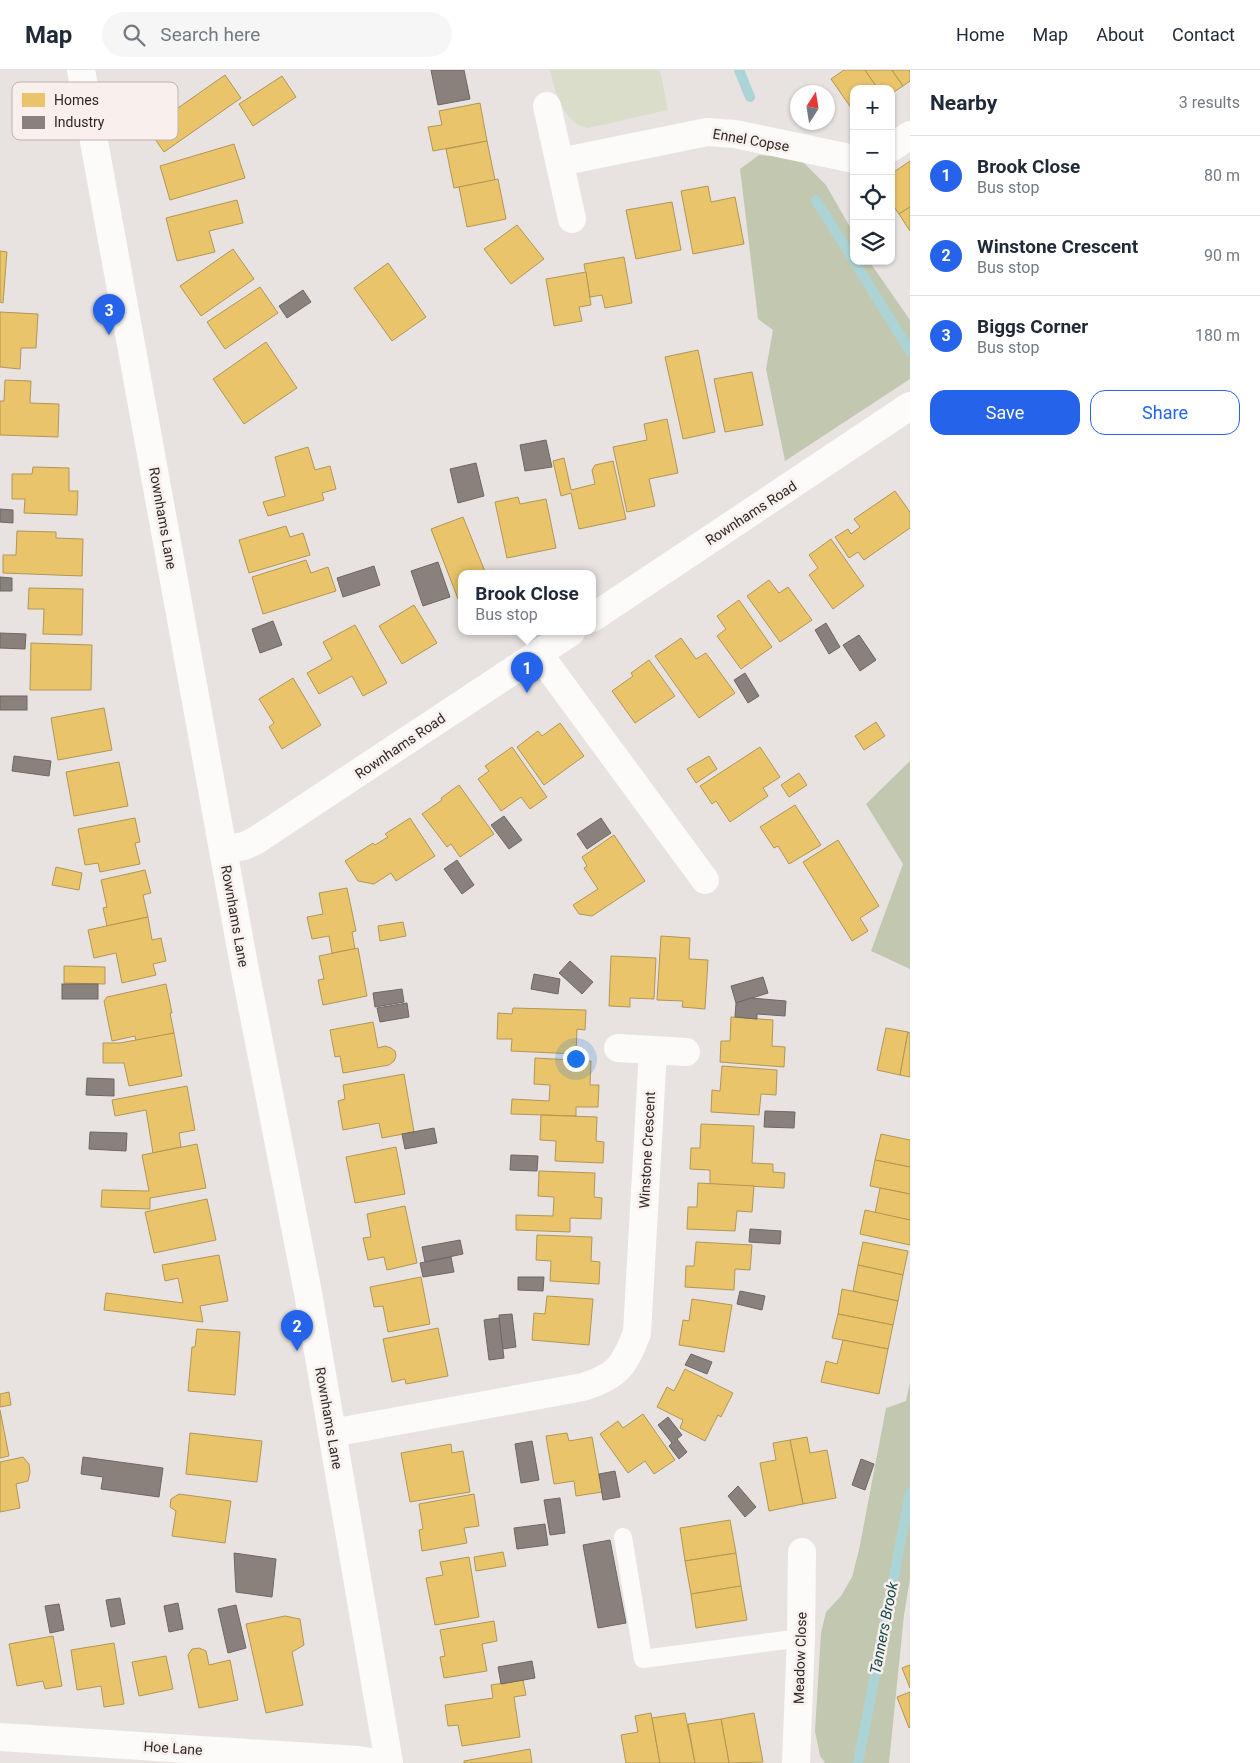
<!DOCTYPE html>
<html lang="en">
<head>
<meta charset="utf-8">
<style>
	body { margin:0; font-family:Roboto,sans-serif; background:#f6f6f7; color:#1f2937 }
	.controls { position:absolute; right:15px; top:15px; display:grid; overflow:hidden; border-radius:10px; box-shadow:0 1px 4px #0004 }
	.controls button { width:45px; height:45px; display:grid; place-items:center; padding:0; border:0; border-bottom:1px solid #e0e1e3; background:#fff; color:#1f2937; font:25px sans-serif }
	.compass { position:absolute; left:790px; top:15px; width:45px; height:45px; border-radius:50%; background:#fff; box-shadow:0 1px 4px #0004; rotate:12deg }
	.you { position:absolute; left:575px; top:988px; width:18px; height:18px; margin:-12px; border:4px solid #fff; border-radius:50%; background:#1a73e8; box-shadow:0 0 0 8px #1a73e833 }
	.badge { display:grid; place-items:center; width:32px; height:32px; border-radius:50%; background:#2563eb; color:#fff; font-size:16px; font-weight:700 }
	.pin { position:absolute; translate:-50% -41px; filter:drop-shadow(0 1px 2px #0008) }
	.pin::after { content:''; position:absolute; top:26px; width:18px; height:15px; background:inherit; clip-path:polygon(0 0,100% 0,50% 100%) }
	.popup { position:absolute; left:458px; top:500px; width:138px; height:65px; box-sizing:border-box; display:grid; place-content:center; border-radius:10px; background:#fff; filter:drop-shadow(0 1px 4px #0005); font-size:16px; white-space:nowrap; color:#747a83 }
	.popup b { font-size:19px; color:#1f2937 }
	.popup::after { content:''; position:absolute; left:50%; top:100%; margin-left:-10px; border:10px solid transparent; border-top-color:#fff }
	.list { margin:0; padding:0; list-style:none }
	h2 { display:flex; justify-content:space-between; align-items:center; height:65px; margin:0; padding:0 20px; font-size:21px }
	h2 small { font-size:16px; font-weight:400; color:#747a83 }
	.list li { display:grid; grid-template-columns:32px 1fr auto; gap:15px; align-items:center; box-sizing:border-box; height:80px; padding:0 20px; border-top:1px solid #e0e1e3 }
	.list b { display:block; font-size:19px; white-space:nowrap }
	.list p { margin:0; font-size:16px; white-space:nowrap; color:#747a83 }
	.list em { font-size:16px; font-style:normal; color:#747a83 }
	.actions { display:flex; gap:10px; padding:15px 20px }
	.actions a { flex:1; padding:11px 0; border:1px solid #2563eb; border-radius:15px; text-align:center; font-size:18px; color:#2563eb }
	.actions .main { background:#2563eb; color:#fff }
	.icon { flex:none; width:28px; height:28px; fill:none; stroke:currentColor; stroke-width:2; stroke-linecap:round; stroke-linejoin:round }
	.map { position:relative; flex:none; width:910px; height:1693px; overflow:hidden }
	header { display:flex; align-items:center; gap:30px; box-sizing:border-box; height:70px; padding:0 25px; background:#fff; border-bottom:1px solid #e0e1e3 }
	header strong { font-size:24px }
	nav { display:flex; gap:28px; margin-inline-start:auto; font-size:18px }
	.search { width:350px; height:45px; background:#f6f6f7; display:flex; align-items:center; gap:12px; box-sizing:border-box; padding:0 18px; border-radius:28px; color:#747a83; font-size:19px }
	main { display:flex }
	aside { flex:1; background:#fff }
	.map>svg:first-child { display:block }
</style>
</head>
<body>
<header>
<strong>Map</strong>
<div class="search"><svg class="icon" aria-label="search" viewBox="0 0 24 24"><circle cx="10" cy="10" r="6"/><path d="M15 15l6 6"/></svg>Search here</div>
<nav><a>Home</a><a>Map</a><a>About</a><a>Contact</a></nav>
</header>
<main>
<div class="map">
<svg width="910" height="1693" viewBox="0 0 910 1693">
	<rect width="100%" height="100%" fill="#e8e3e1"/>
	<path fill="#d9ddca" d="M550 0H660L668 40 588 58C585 57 580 56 577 54 561 43 554 18 550 0Z"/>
	<g fill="#c2c8af">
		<polygon points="759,85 799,88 826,115 854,164 854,191 869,191 910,250 910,309 785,391 766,299 773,260 758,249 740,99"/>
		<polygon points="910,691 910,899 871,881 903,794 866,734"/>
		<polygon points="910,1312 910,1509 904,1545 889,1693 825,1693 820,1686 815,1661 821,1563 826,1542 841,1526 852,1507 859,1480 886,1338 906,1331"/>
	</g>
	<g fill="#e9c46a" stroke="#b19656">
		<polygon points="844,0 865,0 878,19 854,19 854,42 831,9"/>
		<polygon points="865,0 892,0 903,16 891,24 891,19 878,19"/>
		<polygon points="892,0 910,0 910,11 903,16"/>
		<polygon points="225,5 241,28 164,82 148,59"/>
		<polygon points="282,6 296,27 253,56 239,34"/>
		<polygon points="480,33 487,71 433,81 428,57 442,55 439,41"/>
		<polygon points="487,71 495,110 454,118 446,79"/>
		<polygon points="234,74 245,108 170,130 160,96"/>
		<polygon points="910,91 910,137 899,144 891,133 891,104"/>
		<polygon points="498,109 506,149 467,157 459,117"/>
		<polygon points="708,116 711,132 735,127 744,174 693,184 681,121"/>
		<polygon points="237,130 243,153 209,161 215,182 177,191 166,148"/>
		<polygon points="672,132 681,180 636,189 626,140"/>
		<polygon points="910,137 910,161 899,144"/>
		<polygon points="517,155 544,189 511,214 484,179"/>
		<polygon points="233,179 254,209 201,246 180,216"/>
		<polygon points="0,181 7,182 3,233 0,232"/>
		<polygon points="624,187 632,233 605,238 602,225 590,227 584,194"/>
		<polygon points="388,193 426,247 392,271 354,218"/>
		<polygon points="586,202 591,235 579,237 582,251 554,256 546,209"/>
		<polygon points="260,217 278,243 225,279 207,252"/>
		<polygon points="0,242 38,244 36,278 21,278 20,299 0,297"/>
		<polygon points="266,272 297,318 244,354 213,309"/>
		<polygon points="698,280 715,362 683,369 665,287"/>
		<polygon points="752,302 763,355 725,362 714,309"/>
		<polygon points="5,310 31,311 30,333 59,334 58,367 0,365 0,331 4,331"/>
		<polygon points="667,349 678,403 649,409 655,436 627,442 613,377 647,370 644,354"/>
		<polygon points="308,377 315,400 330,396 336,419 322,423 324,430 268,446 263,432 285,426 275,387"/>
		<polygon points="564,388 571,420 595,414 592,400 595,395 613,391 626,449 579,459 571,423 561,426 553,391"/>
		<polygon points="33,397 69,398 69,421 78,421 77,445 24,443 25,429 12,429 12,404 32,404"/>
		<polygon points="895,421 910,442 910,458 864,490 858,482 849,488 835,467 848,459 851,464 860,457 854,449"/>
		<polygon points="518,427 520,434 546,429 556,478 507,488 495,432"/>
		<polygon points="463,447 486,504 462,504 462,539 431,459"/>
		<polygon points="286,456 290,467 303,463 310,485 249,503 239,470"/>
		<polygon points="17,461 56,462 56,468 83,469 82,506 3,503 3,485 16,485"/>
		<polygon points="831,469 864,516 833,539 809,505 818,498 809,485"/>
		<polygon points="306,490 311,503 328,497 336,521 263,544 252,507"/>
		<polygon points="769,510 779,523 788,517 812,550 780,572 747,526"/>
		<polygon points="29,518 83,519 82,565 43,564 44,539 28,539"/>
		<polygon points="739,530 772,577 741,599 717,566 726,559 717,546"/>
		<polygon points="414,535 437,573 402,594 379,556"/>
		<polygon points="355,555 387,613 363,626 352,606 319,624 307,603 332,589 323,572"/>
		<polygon points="681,568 696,589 706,583 735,623 699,648 655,586"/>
		<polygon points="31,573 92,575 91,620 30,620"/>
		<polygon points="649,590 675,626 635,653 612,621 633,606 631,603"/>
		<polygon points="293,608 321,655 282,679 269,657 274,653 259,629"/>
		<polygon points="104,638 112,680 58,690 51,648"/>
		<polygon points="876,652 885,666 864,680 855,666"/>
		<polygon points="560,653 584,686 544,715 517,677 538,661 542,666"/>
		<polygon points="512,677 547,727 530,739 521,727 501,741 478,709 489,701 485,696"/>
		<polygon points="760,677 780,707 763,718 768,726 730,752 716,731 712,734 700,716"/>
		<polygon points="709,686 717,699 696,713 687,699"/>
		<polygon points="119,692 128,736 74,746 66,702"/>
		<polygon points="799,703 807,715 789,727 781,715"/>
		<polygon points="459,715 494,764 460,787 451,774 447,777 422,744 442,730 441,728"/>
		<polygon points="795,735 821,775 789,794 778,776 774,778 760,757"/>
		<polygon points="135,748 140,772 135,773 140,794 100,802 98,793 85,795 78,759"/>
		<polygon points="410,748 435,786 396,811 391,803 374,814 358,811 345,791 373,773 375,775 388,767 385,764"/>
		<polygon points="614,765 645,811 592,846 579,844 573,835 598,819 584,798 587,796 582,787"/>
		<polygon points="838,770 879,836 860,848 868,861 852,871 803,792"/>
		<polygon points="56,797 82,803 79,820 52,815"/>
		<polygon points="145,800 151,823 143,825 148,847 107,856 103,838 107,837 101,810"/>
		<polygon points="347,818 356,861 352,862 355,879 332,883 329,866 312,869 307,847 323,844 319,823"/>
		<polygon points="148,847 152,870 161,868 166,891 153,894 156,905 122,913 116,883 94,888 88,860"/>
		<polygon points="403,852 406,866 380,871 378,856"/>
		<polygon points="661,866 690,868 689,889 708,890 705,939 682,937 683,931 657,930"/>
		<polygon points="358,878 367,926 323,935 318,910 324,909 319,886"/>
		<polygon points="611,886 656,888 654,929 630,928 630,937 609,936"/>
		<polygon points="64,896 105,897 105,914 64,913"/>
		<polygon points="166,914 172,943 170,943 174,963 136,971 135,966 112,971 104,931 107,927"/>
		<polygon points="513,938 586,940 585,960 577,959 576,984 511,981 512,969 497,969 498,943 512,944"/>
		<polygon points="731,947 773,950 772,976 785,977 784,997 720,992 721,971 730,971"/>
		<polygon points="373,952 378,978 385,976 391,978 395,981 396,986 394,991 389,995 343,1003 340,986 335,987 330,960"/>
		<polygon points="886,958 908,962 900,1005 877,1000"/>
		<polygon points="908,962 910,963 910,1007 900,1005"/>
		<polygon points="174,963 182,1006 129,1016 124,993 103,993 103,973 120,973"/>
		<polygon points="535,988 591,991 590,1015 599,1015 598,1037 576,1037 576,1046 511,1044 512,1029 549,1031 550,1015 534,1014"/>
		<polygon points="722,996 777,1000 776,1025 761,1024 759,1045 711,1042 712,1020 720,1021"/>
		<polygon points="404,1004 414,1062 382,1068 379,1053 343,1060 338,1031 345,1029 343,1015"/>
		<polygon points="187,1016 195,1060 179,1063 181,1077 153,1083 146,1040 115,1046 112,1030"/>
		<polygon points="541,1045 597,1047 596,1071 604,1072 603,1093 555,1091 556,1071 540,1070"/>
		<polygon points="701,1054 754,1056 752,1093 773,1094 773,1102 785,1103 784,1118 710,1114 710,1100 690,1099 691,1078 700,1078"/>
		<polygon points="881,1064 910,1070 910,1097 875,1090"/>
		<polygon points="197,1074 206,1118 150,1128 150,1139 101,1137 102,1120 149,1121 142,1085"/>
		<polygon points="396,1077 405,1124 355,1133 346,1087"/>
		<polygon points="875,1090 910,1097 910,1124 870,1116"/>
		<polygon points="539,1101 595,1103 594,1127 602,1128 601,1149 570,1148 570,1162 516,1160 516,1145 553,1146 554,1127 538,1126"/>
		<polygon points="698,1113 754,1116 752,1142 737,1141 735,1161 687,1159 688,1137 697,1137"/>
		<polygon points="880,1118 910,1124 910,1150 875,1143"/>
		<polygon points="207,1129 216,1170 154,1183 145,1142"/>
		<polygon points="405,1136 417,1193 387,1200 384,1187 368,1190 363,1168 371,1167 367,1144"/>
		<polygon points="865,1140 910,1150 910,1175 860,1164"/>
		<polygon points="537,1165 592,1167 591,1191 600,1192 599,1214 550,1211 551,1191 536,1190"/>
		<polygon points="696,1172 752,1175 750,1200 735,1199 734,1220 685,1217 686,1196 694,1196"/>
		<polygon points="863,1172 908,1181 903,1205 858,1195"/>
		<polygon points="219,1185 228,1231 200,1236 203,1252 104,1240 106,1223 183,1233 178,1208 165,1211 162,1195"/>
		<polygon points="858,1195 903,1205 898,1231 853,1221"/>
		<polygon points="421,1207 430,1254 388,1262 383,1236 374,1237 370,1217"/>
		<polygon points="842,1219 898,1231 893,1255 838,1244"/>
		<polygon points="547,1226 593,1229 589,1275 532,1270 534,1243 545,1244"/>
		<polygon points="692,1229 732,1235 724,1282 679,1275 683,1250 689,1251"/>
		<polygon points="838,1244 893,1255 888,1279 832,1268"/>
		<polygon points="438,1258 448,1306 406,1314 405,1309 392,1312 383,1269"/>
		<polygon points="197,1259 240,1262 235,1325 188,1321 192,1277 195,1277"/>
		<polygon points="843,1270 888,1279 879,1324 821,1312 826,1291 837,1294"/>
		<polygon points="685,1299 733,1323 721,1347 718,1345 705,1371 680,1358 683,1350 657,1337 667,1317 674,1321"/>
		<polygon points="9,1322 11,1335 0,1337 0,1324"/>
		<polygon points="0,1340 9,1386 0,1388"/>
		<polygon points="643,1344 675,1390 654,1404 645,1391 628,1403 600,1364 618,1351 623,1358"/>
		<polygon points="190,1363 262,1371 257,1412 186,1404"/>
		<polygon points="567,1363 569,1371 592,1367 602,1422 576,1426 574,1411 554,1414 546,1366"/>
		<polygon points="807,1367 810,1383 827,1380 836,1428 803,1434 790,1370"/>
		<polygon points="790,1370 803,1434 769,1441 760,1393 776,1390 773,1373"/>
		<polygon points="451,1374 452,1383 463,1381 470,1422 410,1432 401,1383"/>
		<polygon points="23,1387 29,1394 30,1402 28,1411 16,1414 20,1438 0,1442 0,1392"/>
		<polygon points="179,1424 231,1431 225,1473 172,1466 176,1441 170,1437 171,1429"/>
		<polygon points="474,1424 479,1456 464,1458 467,1473 422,1481 419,1460 423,1459 419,1434"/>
		<polygon points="730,1450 736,1483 685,1491 680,1458"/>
		<polygon points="503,1482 506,1496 476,1501 474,1487"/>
		<polygon points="736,1483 741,1516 691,1524 685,1491"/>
		<polygon points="469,1487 479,1547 435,1555 426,1508 443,1505 440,1492"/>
		<polygon points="741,1516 747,1550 696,1558 691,1524"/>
		<polygon points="285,1546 300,1549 304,1575 292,1582 303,1635 266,1643 246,1554"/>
		<polygon points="494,1551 497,1571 482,1574 487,1601 444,1608 440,1587 445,1586 440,1560"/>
		<polygon points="53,1566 62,1616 45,1619 43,1611 17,1616 9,1574"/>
		<polygon points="114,1573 124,1634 104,1637 101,1616 77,1620 71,1580"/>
		<polygon points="199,1578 206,1581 209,1595 230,1590 238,1630 199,1638 188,1585 192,1579"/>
		<polygon points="166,1586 173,1619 139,1626 132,1592"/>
		<polygon points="910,1595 910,1618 902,1598"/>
		<polygon points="523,1610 526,1625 514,1627 520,1667 462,1676 458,1655 448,1656 445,1635 493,1628 491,1615"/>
		<polygon points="910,1622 910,1657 909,1658 897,1627"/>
		<polygon points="651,1643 660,1693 626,1693 621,1665 638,1662 635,1646"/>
		<polygon points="685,1643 695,1693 660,1693 652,1648"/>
		<polygon points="754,1643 763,1692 729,1693 721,1649"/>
		<polygon points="721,1649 729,1693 695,1693 688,1654"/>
		<polygon points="530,1679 532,1693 464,1693 464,1691"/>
	</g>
	<g fill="#8a817c" stroke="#6e6763">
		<polygon points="431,0 464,0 470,29 438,35"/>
		<polygon points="303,220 311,232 287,248 279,236"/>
		<polygon points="546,370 552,397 525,401 520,375"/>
		<polygon points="476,393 484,426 458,433 450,399"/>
		<polygon points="0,439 13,440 13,453 0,452"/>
		<polygon points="438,492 450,527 423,536 411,501"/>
		<polygon points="374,496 380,515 343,527 337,508"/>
		<polygon points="0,507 12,508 12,521 0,521"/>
		<polygon points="273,551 282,575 260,583 252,559"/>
		<polygon points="826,553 840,577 829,584 815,560"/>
		<polygon points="0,563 26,564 25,579 0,578"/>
		<polygon points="859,565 876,590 860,601 843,575"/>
		<polygon points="745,603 759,626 748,633 734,610"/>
		<rect x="0" y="626" width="27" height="14"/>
		<polygon points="14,686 51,691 49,706 12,701"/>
		<polygon points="504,746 522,770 509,779 491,755"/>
		<polygon points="601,748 611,763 587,779 577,764"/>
		<polygon points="457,790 474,815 462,824 444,799"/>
		<polygon points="570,891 593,912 582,924 559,903"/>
		<polygon points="534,904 560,909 558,924 531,919"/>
		<polygon points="763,907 768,923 736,933 731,916"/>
		<rect x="62" y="914" width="36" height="15"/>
		<polygon points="402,919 404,932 375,937 373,923"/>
		<polygon points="751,928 786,931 785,946 757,944 757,949 735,947 736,933"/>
		<polygon points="407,933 409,947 380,952 377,938"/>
		<polygon points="87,1008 114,1009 114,1026 86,1025"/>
		<polygon points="765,1041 795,1042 794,1058 764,1057"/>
		<polygon points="434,1058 437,1073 405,1079 402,1064"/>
		<polygon points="90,1062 127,1063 126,1081 89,1079"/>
		<polygon points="511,1085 538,1086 537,1101 510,1100"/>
		<polygon points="750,1159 781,1161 780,1174 749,1172"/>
		<polygon points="460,1170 463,1184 425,1192 422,1177"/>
		<polygon points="451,1187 454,1202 423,1207 420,1193"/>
		<polygon points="518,1207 544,1207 543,1221 518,1220"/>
		<polygon points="740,1221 765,1226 762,1240 737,1234"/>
		<polygon points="512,1244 516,1277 502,1279 499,1245"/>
		<polygon points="499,1248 504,1288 489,1290 484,1250"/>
		<polygon points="691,1284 712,1292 707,1304 685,1295"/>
		<polygon points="668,1347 682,1365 677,1369 687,1382 679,1389 669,1376 672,1373 658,1355"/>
		<polygon points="532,1371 539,1410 521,1413 515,1374"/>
		<polygon points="83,1387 163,1398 159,1427 101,1419 103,1407 81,1404"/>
		<polygon points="861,1389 874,1394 865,1420 852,1415"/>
		<polygon points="615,1401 620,1427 603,1430 599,1404"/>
		<polygon points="738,1416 756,1437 745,1447 728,1426"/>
		<polygon points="560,1428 565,1463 550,1465 544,1430"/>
		<polygon points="545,1454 548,1475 517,1479 514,1458"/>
		<polygon points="610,1470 626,1553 598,1558 583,1475"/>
		<polygon points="234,1483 276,1489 272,1527 236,1522"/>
		<polygon points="120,1528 125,1554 111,1557 106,1530"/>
		<polygon points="178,1533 183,1559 169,1562 164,1536"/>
		<polygon points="59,1534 64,1560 50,1563 45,1536"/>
		<polygon points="236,1535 246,1578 228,1583 218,1539"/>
		<polygon points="532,1591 535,1608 501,1614 498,1597"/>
	</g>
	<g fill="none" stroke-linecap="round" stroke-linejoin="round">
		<g stroke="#acd4d6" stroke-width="10">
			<polyline points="739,0 750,27"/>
			<polyline points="816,130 910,281"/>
			<polyline points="858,1693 910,1423"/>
		</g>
		<polyline stroke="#fcfbfa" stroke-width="18" points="623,1467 643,1589 801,1568"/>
		<g stroke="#fcfbfa" stroke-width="28">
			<polyline points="547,36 572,149"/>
			<polyline points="891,78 910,65"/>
			<polyline points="560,92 707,62 735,64 854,89"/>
			<polyline points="538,583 705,810"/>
			<polyline points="618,978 653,980"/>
			<path d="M332 1363 583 1317C618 1306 624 1296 637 1263L653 980 686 982"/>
			<polyline points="0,1667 358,1690 376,1693"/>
			<polyline points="796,1693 801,1568 802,1482"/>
		</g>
		<g stroke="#fcfbfa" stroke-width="28">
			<polyline points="81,0 244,895 308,1223 389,1693"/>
			<polyline points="592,548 910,336"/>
			<polyline points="224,780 244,776 255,771 571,562"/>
		</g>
	</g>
	<g text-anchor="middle" stroke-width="5" stroke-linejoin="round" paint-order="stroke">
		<g font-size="14" fill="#2d2928" stroke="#f9efec">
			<text transform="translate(751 70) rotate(10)" y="5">Ennel Copse</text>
			<text transform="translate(751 443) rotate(-33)" y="5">Rownhams Road</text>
			<text transform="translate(163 448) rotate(80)" y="5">Rownhams Lane</text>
			<text transform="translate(400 676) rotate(-34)" y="5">Rownhams Road</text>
			<text transform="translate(235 846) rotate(80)" y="5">Rownhams Lane</text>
			<text transform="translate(647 1080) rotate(-87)" y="5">Winstone Crescent</text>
			<text transform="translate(329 1348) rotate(80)" y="5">Rownhams Lane</text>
			<text transform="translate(800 1588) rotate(-88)" y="5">Meadow Close</text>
			<text transform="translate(173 1678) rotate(4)" y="5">Hoe Lane</text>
		</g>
		<g font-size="15" font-style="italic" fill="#164b4e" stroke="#f9efec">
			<text transform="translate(884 1558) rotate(-79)" y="5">Tanners Brook</text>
		</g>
	</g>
	<rect x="12" y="12" width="166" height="58" rx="8" fill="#f9efec" stroke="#bcb4b1" stroke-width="1"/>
	<rect x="22" y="23" width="23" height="14" fill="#e9c46a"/>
	<rect x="22" y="46" width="23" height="13" fill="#8a817c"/>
	<g font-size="14" fill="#2d2928">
		<text x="54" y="35">Homes</text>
		<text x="54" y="57">Industry</text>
	</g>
</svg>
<div class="controls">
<button>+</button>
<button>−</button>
<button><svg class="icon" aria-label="locate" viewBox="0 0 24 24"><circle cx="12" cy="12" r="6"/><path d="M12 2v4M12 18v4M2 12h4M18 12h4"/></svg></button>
<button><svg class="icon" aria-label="layers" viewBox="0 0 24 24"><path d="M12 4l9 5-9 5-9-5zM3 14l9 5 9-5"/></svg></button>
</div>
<svg class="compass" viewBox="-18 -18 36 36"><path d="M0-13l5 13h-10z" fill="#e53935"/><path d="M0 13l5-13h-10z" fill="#747a83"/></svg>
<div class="you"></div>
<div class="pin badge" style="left:527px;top:623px">1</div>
<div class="popup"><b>Brook Close</b>Bus stop</div>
<div class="pin badge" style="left:297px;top:1281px">2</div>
<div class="pin badge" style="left:109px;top:265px">3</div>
</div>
<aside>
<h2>Nearby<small>3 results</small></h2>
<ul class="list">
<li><span class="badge">1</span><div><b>Brook Close</b><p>Bus stop</p></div><em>80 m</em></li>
<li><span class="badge">2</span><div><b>Winstone Crescent</b><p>Bus stop</p></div><em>90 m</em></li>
<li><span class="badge">3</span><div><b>Biggs Corner</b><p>Bus stop</p></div><em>180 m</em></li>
</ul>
<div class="actions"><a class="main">Save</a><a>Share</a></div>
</aside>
</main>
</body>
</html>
